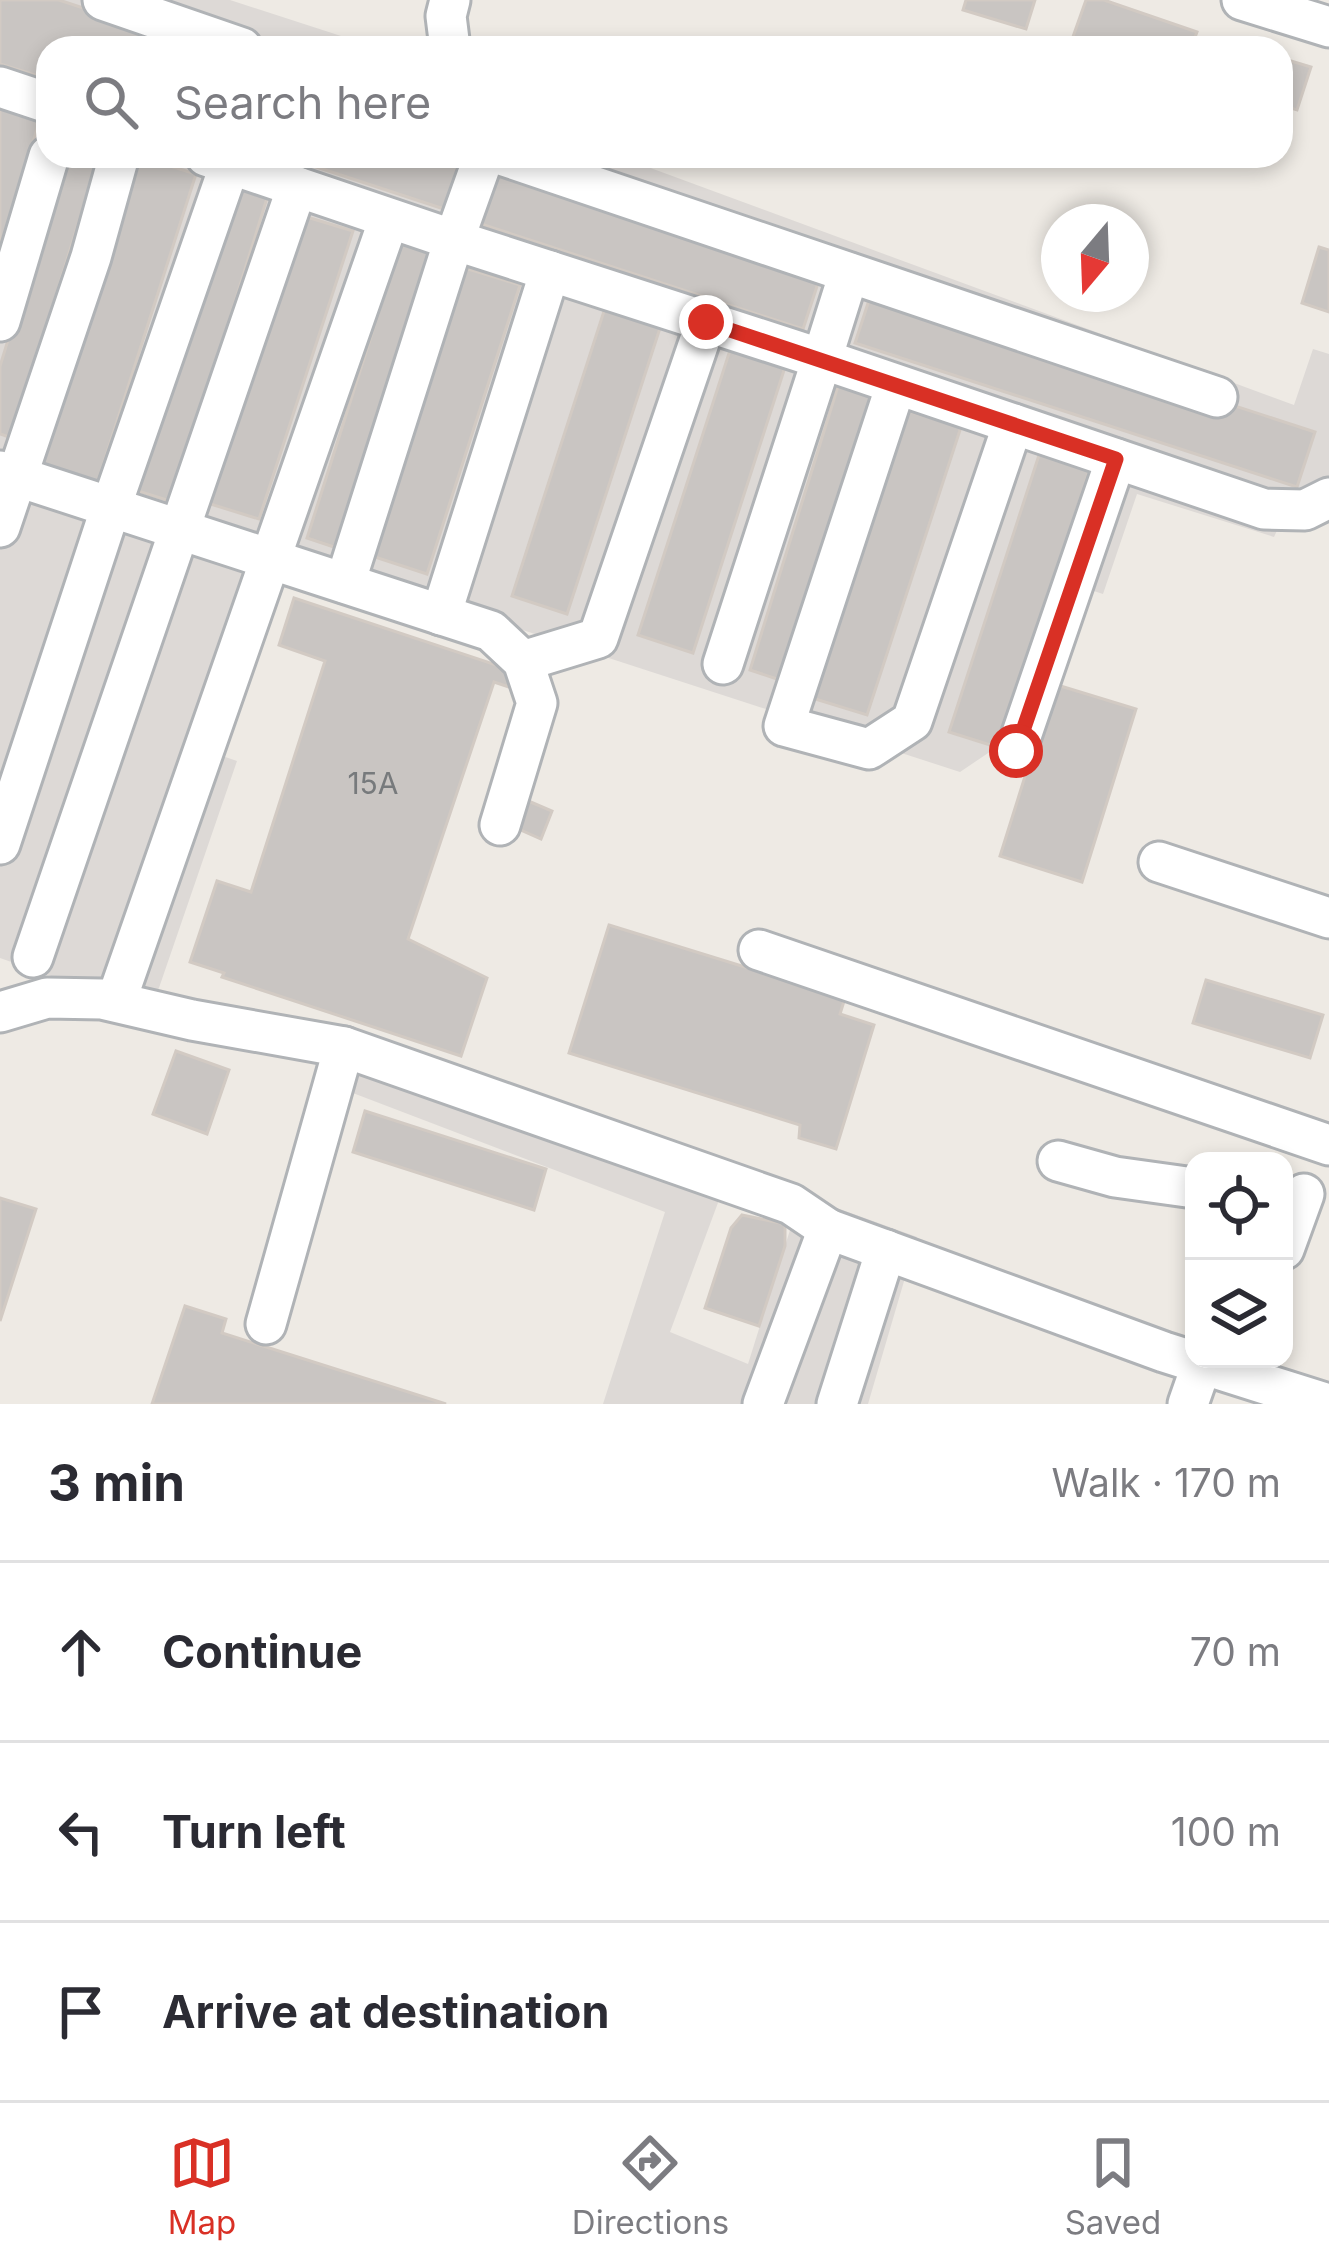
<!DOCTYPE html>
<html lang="en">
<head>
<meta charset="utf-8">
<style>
	body { margin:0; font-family:Inter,sans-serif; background:#f7f7f7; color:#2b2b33 }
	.controls { position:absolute; right:36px; bottom:36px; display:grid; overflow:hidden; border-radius:24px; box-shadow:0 6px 18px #0003 }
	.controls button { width:108px; height:108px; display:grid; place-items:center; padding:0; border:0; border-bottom:3px solid #e1e1e2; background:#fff; color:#2b2b33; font:60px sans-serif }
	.compass { position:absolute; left:1041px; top:204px; width:108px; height:108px; border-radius:50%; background:#fff; box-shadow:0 6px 18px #0003; rotate:199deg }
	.stop { position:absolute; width:36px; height:36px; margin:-27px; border:9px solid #d93025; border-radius:50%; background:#fff }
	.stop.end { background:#d93025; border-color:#fff; box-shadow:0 3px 12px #0008 }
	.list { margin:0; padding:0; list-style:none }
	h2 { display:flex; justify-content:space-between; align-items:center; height:156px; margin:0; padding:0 48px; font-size:51px }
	h2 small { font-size:39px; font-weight:400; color:#7c7c81 }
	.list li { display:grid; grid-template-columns:78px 1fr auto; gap:36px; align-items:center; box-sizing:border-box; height:180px; padding:0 48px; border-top:3px solid #e1e1e2 }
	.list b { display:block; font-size:45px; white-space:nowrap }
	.list em { font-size:39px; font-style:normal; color:#7c7c81 }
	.icon { flex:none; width:66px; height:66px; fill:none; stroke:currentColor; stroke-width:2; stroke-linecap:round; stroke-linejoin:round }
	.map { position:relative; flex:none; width:1329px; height:1404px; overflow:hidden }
	.search { position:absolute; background:#fff; box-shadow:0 6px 18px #0003; left:36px; right:36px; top:36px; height:132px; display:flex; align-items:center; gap:30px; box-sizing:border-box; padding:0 42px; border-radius:36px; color:#7c7c81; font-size:45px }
	.sheet { height:696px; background:#fff }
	nav { display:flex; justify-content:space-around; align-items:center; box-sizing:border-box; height:168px; border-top:3px solid #e1e1e2; background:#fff; font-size:33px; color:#7c7c81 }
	nav a { display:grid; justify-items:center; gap:6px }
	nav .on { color:#d93025 }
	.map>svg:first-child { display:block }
</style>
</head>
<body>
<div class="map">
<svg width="1329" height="1404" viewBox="0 0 1329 1404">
	<rect width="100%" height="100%" fill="#eeeae4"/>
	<g fill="#ddd9d6">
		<polygon points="0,0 230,0 378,48 48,48 48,156 618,156 1294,405 1313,349 1329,354 1329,497 1297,487 1274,537 1137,494 1103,594 1057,579 997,747 960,772 273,549 199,748 237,761 151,1011 0,958"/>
		<polygon points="362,1033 732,1165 670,1332 748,1364 801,1195 917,1237 868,1404 603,1404 665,1212 345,1090"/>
	</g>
	<g fill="#c9c5c2" stroke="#d2cac3" stroke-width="3">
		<polygon points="0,0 59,0 205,48 48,48 48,79 0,64"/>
		<polygon points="966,0 1035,0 1026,29 963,10"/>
		<polygon points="1086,0 1104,0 1197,32 1191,48 1069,48"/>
		<polygon points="1281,58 1311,67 1297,110 1281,105"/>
		<polygon points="0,100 42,113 0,247"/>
		<polygon points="65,156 99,156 12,438 0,434 0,366"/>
		<polygon points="283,156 461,156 444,209"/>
		<polygon points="141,157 196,174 96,487 41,469"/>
		<polygon points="497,168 821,274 803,329 478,223"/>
		<polygon points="232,187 267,198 173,502 138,491"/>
		<polygon points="297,214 353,231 259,519 204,502"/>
		<polygon points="401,242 432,252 337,548 307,538"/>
		<polygon points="1319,247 1329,250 1329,312 1302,303"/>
		<polygon points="465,268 520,285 427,574 372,556"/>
		<polygon points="873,288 1315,432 1297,487 855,343"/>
		<polygon points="605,308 661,325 567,614 512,596"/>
		<polygon points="731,347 786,364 693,653 638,635"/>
		<polygon points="839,383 872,393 783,681 750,670"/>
		<polygon points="905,410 961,427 867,715 812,698"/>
		<polygon points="1041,449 1091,465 1000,748 949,732"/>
		<polygon points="294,598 499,666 512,661 512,688 494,682 408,939 487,978 461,1056 222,977 224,973 190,962 217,881 251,892 325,661 279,645"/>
		<polygon points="1054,684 1136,709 1082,882 1000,856"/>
		<polygon points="526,800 552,811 541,839 514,827"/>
		<polygon points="609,925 845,998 840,1014 874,1025 836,1149 799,1138 800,1125 569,1053"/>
		<polygon points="1206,980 1323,1015 1310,1058 1193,1023"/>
		<polygon points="176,1051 229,1070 207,1134 153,1114"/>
		<polygon points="365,1111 546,1169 534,1210 353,1152"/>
		<polygon points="0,1198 36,1209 0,1321"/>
		<polygon points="742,1215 785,1224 785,1246 759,1326 705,1308 731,1228"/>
		<polygon points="185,1306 226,1319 222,1333 446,1404 152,1404"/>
	</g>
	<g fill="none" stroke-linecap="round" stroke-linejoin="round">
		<defs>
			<g id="minor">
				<polyline points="103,0 242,48"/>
				<polyline points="450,0 446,16 450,48"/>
				<polyline points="1242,0 1329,27"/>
				<polyline points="0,87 48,103"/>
				<polyline points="206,156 454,240 345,583"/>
				<polyline points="484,156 454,240 822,359 723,664"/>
				<polyline points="504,156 1217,397"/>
				<polyline points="849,273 822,359 1264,509 1305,510 1329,498"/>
				<polyline points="0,321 49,156"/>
				<polyline points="896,385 784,726 869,749 912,721 1013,424"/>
				<polyline points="0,471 491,631 523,661 537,703 500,825"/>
				<polyline points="0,527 91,257 119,156"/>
				<polyline points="441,615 550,271"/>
				<polyline points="523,661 598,638 706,322"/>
				<polyline points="1016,751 1116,459"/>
				<polyline points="0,844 111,507 230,164"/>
				<polyline points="1159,862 1329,918"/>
				<polyline points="759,950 1329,1145"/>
				<polyline points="33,957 297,187"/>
				<polyline points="120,990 389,219"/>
				<polyline points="0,1012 47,998 102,999 192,1020 344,1047 791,1204 828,1229"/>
				<polyline points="1058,1161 1115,1177 1194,1188"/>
				<polyline points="1284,1249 1304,1194"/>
				<polyline points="266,1324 344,1047"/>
				<polyline points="763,1404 828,1229 1164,1352 1328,1404"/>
				<polyline points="837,1404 886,1250"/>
				<polyline points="1188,1404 1202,1364"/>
			</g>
		</defs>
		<use href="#minor" stroke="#b0b3b6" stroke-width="45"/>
		<use href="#minor" stroke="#fff" stroke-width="39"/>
	</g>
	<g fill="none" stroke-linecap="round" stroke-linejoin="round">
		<polyline stroke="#d93025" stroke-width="15" points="706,322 1116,459 1016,751"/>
	</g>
	<g text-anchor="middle" stroke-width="9" stroke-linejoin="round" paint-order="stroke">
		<g font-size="30" fill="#777a7c">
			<text x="373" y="794">15А</text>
		</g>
	</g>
</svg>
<div class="controls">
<button><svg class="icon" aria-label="locate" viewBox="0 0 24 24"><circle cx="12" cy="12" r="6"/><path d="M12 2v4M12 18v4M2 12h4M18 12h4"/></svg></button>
<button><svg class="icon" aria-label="layers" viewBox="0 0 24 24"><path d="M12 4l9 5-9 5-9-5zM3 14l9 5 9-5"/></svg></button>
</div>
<svg class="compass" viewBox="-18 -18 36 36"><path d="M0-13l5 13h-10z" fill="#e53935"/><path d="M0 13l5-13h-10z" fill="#7c7c81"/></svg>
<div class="stop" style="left:1016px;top:751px"></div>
<div class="stop end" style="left:706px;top:322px"></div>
<div class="search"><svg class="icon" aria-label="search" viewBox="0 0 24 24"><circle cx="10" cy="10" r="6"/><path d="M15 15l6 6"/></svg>Search here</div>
</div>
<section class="sheet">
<h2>3 min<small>Walk · 170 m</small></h2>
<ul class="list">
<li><svg class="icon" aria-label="ahead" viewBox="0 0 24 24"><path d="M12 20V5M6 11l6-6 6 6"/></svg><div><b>Continue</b></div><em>70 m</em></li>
<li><svg class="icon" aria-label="left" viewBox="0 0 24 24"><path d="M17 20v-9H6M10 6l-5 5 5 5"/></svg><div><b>Turn left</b></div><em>100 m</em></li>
<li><svg class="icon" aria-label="arrive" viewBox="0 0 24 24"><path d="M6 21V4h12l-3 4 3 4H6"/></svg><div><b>Arrive at destination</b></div></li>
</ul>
</section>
<nav>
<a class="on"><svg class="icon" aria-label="map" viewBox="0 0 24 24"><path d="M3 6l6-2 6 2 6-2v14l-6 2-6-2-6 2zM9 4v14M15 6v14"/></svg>Map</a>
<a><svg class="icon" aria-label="directions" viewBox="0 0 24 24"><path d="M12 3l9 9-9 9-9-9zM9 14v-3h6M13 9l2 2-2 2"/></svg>Directions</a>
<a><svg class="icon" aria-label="saved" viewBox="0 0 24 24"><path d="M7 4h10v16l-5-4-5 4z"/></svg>Saved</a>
</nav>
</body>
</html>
